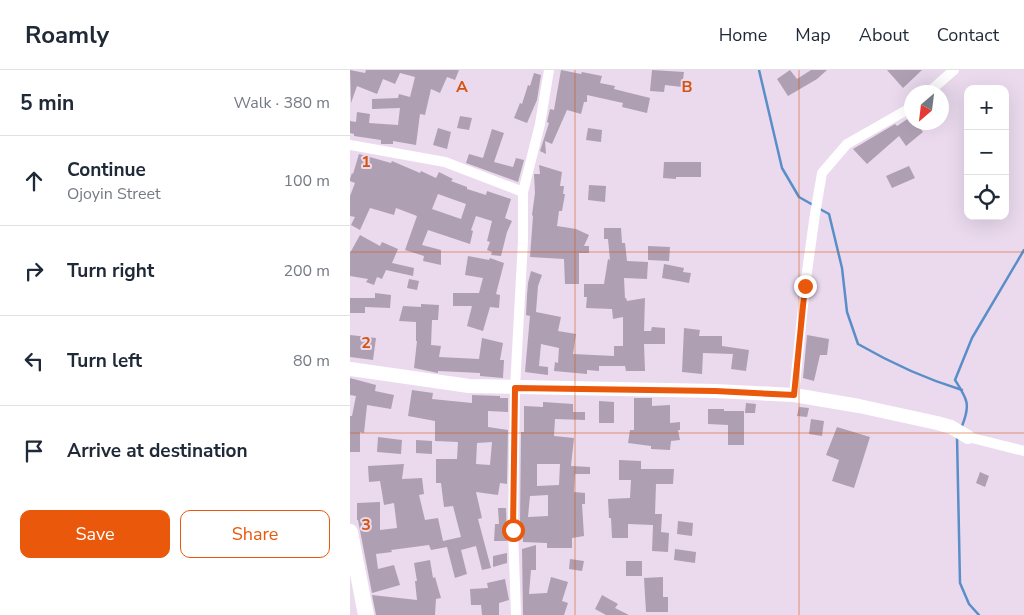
<!DOCTYPE html>
<html lang="en">
<head>
<meta charset="utf-8">
<style>
	body { margin:0; font-family:"Nunito Sans",sans-serif; background:#f2f2f3; color:#1f2937 }
	.controls { position:absolute; right:15px; top:15px; display:grid; overflow:hidden; border-radius:10px; box-shadow:0 5px 20px #0002 }
	.controls button { width:45px; height:45px; display:grid; place-items:center; padding:0; border:0; border-bottom:1px solid #e0e1e3; background:#fff; color:#1f2937; font:25px sans-serif }
	.compass { position:absolute; left:554px; top:15px; width:45px; height:45px; border-radius:50%; background:#fff; box-shadow:0 5px 20px #0002; rotate:208deg }
	.stop { position:absolute; width:15px; height:15px; margin:-11px; border:4px solid #ea580c; border-radius:50%; background:#fff }
	.stop.end { background:#ea580c; border-color:#fff; box-shadow:0 1px 5px #0008 }
	.list { margin:0; padding:0; list-style:none }
	h2 { display:flex; justify-content:space-between; align-items:center; height:65px; margin:0; padding:0 20px; font-size:21px }
	h2 small { font-size:16px; font-weight:400; color:#747a83 }
	.list li { display:grid; grid-template-columns:32px 1fr auto; gap:15px; align-items:center; box-sizing:border-box; height:90px; padding:0 20px; border-top:1px solid #e0e1e3 }
	.list b { display:block; font-size:19px; white-space:nowrap }
	.list p { margin:0; font-size:16px; white-space:nowrap; color:#747a83 }
	.list em { font-size:16px; font-style:normal; color:#747a83 }
	.actions { display:flex; gap:10px; padding:15px 20px }
	.actions a { flex:1; padding:11px 0; border:1px solid #ea580c; border-radius:10px; text-align:center; font-size:18px; color:#ea580c }
	.actions .main { background:#ea580c; color:#fff }
	.icon { flex:none; width:28px; height:28px; fill:none; stroke:currentColor; stroke-width:2; stroke-linecap:round; stroke-linejoin:round }
	.map { position:relative; flex:none; width:674px; height:545px; overflow:hidden }
	header { display:flex; align-items:center; gap:30px; box-sizing:border-box; height:70px; padding:0 25px; background:#fff; border-bottom:1px solid #e0e1e3 }
	header strong { font-size:24px }
	nav { display:flex; gap:28px; margin-inline-start:auto; font-size:18px }
	main { display:flex }
	aside { flex:1; background:#fff }
	.map>svg:first-child { display:block }
</style>
</head>
<body>
<header>
<strong>Roamly</strong>
<nav><a>Home</a><a>Map</a><a>About</a><a>Contact</a></nav>
</header>
<main>
<aside>
<h2>5 min<small>Walk · 380 m</small></h2>
<ul class="list">
<li><svg class="icon" aria-label="ahead" viewBox="0 0 24 24"><path d="M12 20V5M6 11l6-6 6 6"/></svg><div><b>Continue</b><p>Ojoyin Street</p></div><em>100 m</em></li>
<li><svg class="icon" aria-label="right" viewBox="0 0 24 24"><path d="M7 20v-9h11M14 6l5 5-5 5"/></svg><div><b>Turn right</b></div><em>200 m</em></li>
<li><svg class="icon" aria-label="left" viewBox="0 0 24 24"><path d="M17 20v-9H6M10 6l-5 5 5 5"/></svg><div><b>Turn left</b></div><em>80 m</em></li>
<li><svg class="icon" aria-label="arrive" viewBox="0 0 24 24"><path d="M6 21V4h12l-3 4 3 4H6"/></svg><div><b>Arrive at destination</b></div></li>
</ul>
<div class="actions"><a class="main">Save</a><a>Share</a></div>
</aside>
<div class="map">
<svg width="674" height="545" viewBox="0 0 674 545">
	<rect width="100%" height="100%" fill="#ebdaee"/>
	<g fill="none" stroke-linecap="round" stroke-linejoin="round">
		<g stroke="#5a8ec8" stroke-width="2.5">
			<polyline points="409,0 432,98 449,127 463,135"/>
			<path d="M468 138 479 144 492 198 497 242 508 274C541 293 576 309 612 320"/>
			<path d="M612 356C621 334 617 329 605 310L622 268 674 180"/>
			<polyline points="607,366 610,513 619,534 629,545"/>
		</g>
	</g>
	<g fill="#af9fb2" fill-rule="evenodd">
		<polygon points="0,0 15,3 16,0 109,0 105,10 97,7 90,23 81,19 75,45 70,44 66,75 43,71 43,74 31,74 31,70 4,66 4,64 0,63 0,51 6,52 7,42 20,44 19,53 48,55 50,38 22,39 22,29 48,28 49,24 60,27 65,7 50,3 45,14 33,9 27,24 7,16 1,33"/>
		<polygon points="211,0 231,4 232,2 252,6 250,13 265,16 264,19 300,28 297,43 272,37 273,33 237,25 237,32 234,32 231,44 217,40 202,74 195,71 196,84 190,81 199,53 197,52 200,39 204,40"/>
		<polygon points="302,0 334,2 332,17 315,15 314,22 300,21"/>
		<polygon points="440,0 447,9 461,0 477,0 467,9 438,26 427,9"/>
		<polygon points="537,0 572,0 553,18"/>
		<polygon points="184,3 191,5 187,30 177,53 164,48 170,33 172,34 178,15 180,16"/>
		<polygon points="110,46 122,48 119,60 107,58"/>
		<polygon points="562,46 562,52 565,52 573,62 556,76 549,66 517,94 503,79 545,54 547,56"/>
		<polygon points="88,58 101,62 97,79 83,75"/>
		<polygon points="238,58 252,60 251,72 236,70"/>
		<polygon points="142,59 154,63 144,92 163,97 166,88 174,90 168,112 116,93 119,84 133,88"/>
		<path d="M9 84 41 93 42 91 70 103 71 101 86 108 89 102 103 109 101 111 117 117V119L136 125 137 121 161 129 155 148 162 151 157 162 151 186 141 185 142 182 137 180 140 172 137 171 142 151 126 146 121 160 123 161 120 174 78 160 72 175 91 180V195L73 191 74 186 55 180 67 146 46 138 44 145 20 138 10 160 1 155 5 147 0 146V126L5 113 0 111V109L2 103 3 104ZM88 124 116 134 111 149 82 139Z"/>
		<polygon points="314,92 351,92 351,107 326,107 326,109 313,108"/>
		<polygon points="189,95 212,102 210,116 214,116 213,124 215,124 212,141 209,141 207,156 226,159 239,165 234,176 239,176 239,183 229,183 229,214 215,214 214,189 180,187 183,146 182,145 185,123 184,104 190,104"/>
		<polygon points="559,96 565,108 542,118 536,106"/>
		<polygon points="239,115 256,116 255,132 238,130"/>
		<polygon points="254,158 271,158 272,173 275,173 277,191 298,192 297,209 274,208 275,228 276,228 277,231 295,228 294,261 301,261 302,257 315,258 315,274 294,274 295,301 276,301 275,296 249,296 249,301 237,300 237,304 204,301 205,292 208,293 209,278 191,274 189,296 198,297 198,305 175,302 180,246 176,245 177,225 178,213 181,201 192,205 188,216 186,242 211,247 208,261 226,264 223,284 264,286 264,276 273,276 273,247 263,249 262,239 236,238 237,227 234,227 234,214 254,214 258,189 260,190 258,169 254,169"/>
		<polygon points="10,165 30,176 32,172 48,179 42,193 64,198 63,206 36,200 32,209 27,207 24,215 16,212 18,209 0,206 0,183"/>
		<polygon points="298,176 320,177 319,191 298,190"/>
		<polygon points="118,186 139,190 140,188 154,193 146,224 150,225 149,238 140,237 133,261 117,256 122,236 103,236 103,223 129,223 133,208 115,205"/>
		<polygon points="314,194 334,198 333,202 341,203 339,213 312,208"/>
		<polygon points="59,209 69,211 67,220 57,218"/>
		<polygon points="25,223 41,225 40,238 15,237 15,243 0,243 0,228 25,228"/>
		<polygon points="71,234 89,235 88,250 82,250 81,275 91,276 89,287 129,289 132,268 153,273 150,290 154,290 153,308 130,306 130,303 88,301 88,303 64,298 67,271 66,271 66,252 49,251 53,236 71,237"/>
		<polygon points="334,258 350,260 349,266 372,266 372,276 399,280 396,301 381,299 383,284 353,283 352,304 332,302"/>
		<polygon points="0,265 26,268 23,290 0,287"/>
		<polygon points="457,265 479,269 477,285 470,285 464,311 453,308"/>
		<polygon points="0,308 26,315 25,321 44,325 41,339 17,335 14,363 10,362 10,382 0,382 0,346 2,346 6,326 0,325"/>
		<path d="M62 320 83 323 82 329 122 333V325L150 326V328H158V342L138 341V357L158 360 157 414 150 413 148 425 126 422 132 448 128 449 141 498 132 500 126 476 111 480 117 504 105 508 97 477 81 480 79 475 41 480 42 482 26 484 28 499 44 495 50 515 22 523 8 450H7V433L30 432V460L47 458 44 433 34 435 30 411 19 412 18 396 54 394 52 409 72 408 74 424 69 425 75 450 88 448 93 471 111 467 103 436 94 437 91 413H86V389H107L108 372 85 371V351L58 346ZM142 372 140 395 126 394 127 373Z"/>
		<polygon points="284,328 302,328 302,336 320,335 320,353 330,352 330,360 328,360 330,370 321,371 320,380 301,379 301,376 278,373 280,360 284,360"/>
		<polygon points="249,331 264,332 264,353 249,353"/>
		<path d="M193 332 223 334V342H235V350L205 349 204 366 224 368 221 396 240 397V404H225L224 422 235 423V434H232L234 466 222 468V478H197V473L173 472 172 455H170L171 362H174V336L193 337ZM187 394H210L209 415 187 416ZM198 425V446L178 447 180 426Z"/>
		<polygon points="396,333 406,334 405,343 395,343"/>
		<polygon points="449,337 459,338 457,347 447,346"/>
		<polygon points="358,339 374,339 374,341 394,341 394,375 378,375 378,355 358,354"/>
		<polygon points="461,349 474,351 472,366 459,364"/>
		<polygon points="487,357 520,367 504,418 482,411 489,390 476,385"/>
		<polygon points="28,367 52,370 51,384 27,382"/>
		<polygon points="66,370 82,371 82,384 66,383"/>
		<polygon points="269,390 291,391 291,399 324,399 323,414 306,414 305,444 312,444 311,462 319,463 318,482 302,481 303,455 278,454 278,468 262,468 261,448 259,448 258,429 280,428 281,410 269,410"/>
		<polygon points="630,402 639,406 635,417 626,413"/>
		<polygon points="148,438 156,438 157,471 144,471 145,454 149,454"/>
		<polygon points="328,451 343,453 342,466 327,464"/>
		<polygon points="186,475 186,500 181,500 179,524 197,523 201,507 218,512 212,531 218,533 214,545 173,545 172,479"/>
		<polygon points="325,479 346,482 345,493 324,490"/>
		<polygon points="157,483 157,493 143,497 143,486"/>
		<polygon points="220,489 234,491 232,501 219,499"/>
		<polygon points="80,490 83,508 85,507 91,528 86,529 85,545 26,545 22,525 67,530 65,511 67,511 64,493"/>
		<rect x="276" y="491" width="16" height="15"/>
		<polygon points="313,507 313,527 318,527 318,542 296,542 294,508"/>
		<polygon points="155,509 159,530 149,533 149,545 132,545 131,535 121,535 120,519 138,518 137,513"/>
		<polygon points="252,525 268,534 265,538 279,545 256,545 245,539"/>
	</g>
	<g fill="none" stroke-linecap="round" stroke-linejoin="round">
		<g stroke="#fff" stroke-width="10">
			<polyline points="579,22 604,0"/>
			<polyline points="0,75 95,92 173,122"/>
			<polyline points="444,325 455,216 465,144 472,103 497,74 562,37"/>
			<polyline points="618,367 674,381"/>
			<polyline points="166,545 163,460 165,318 173,171 173,122 190,54 199,0"/>
		</g>
		<polyline stroke="#fff" stroke-width="14" points="0,299 119,316 365,321 444,325 509,336 587,353 601,357 618,367"/>
		<polyline stroke="#fff" stroke-width="16" points="0,462 16,545"/>
	</g>
	<g fill="none" stroke-linecap="round" stroke-linejoin="round">
		<polyline stroke="#ea580c" stroke-width="6" points="163,460 165,318 365,321 444,325 455,216"/>
	</g>
	<path fill="none" stroke="#d4530e" stroke-width="1" stroke-opacity="0.55" d="M225 0V545M449 0V545M0 182H674M0 363H674"/>
	<g font-size="16" text-anchor="middle" font-weight="bold" fill="#d4530e" stroke="#ebdaee" stroke-width="4" stroke-linejoin="round" paint-order="stroke">
		<text x="112" y="22">A</text>
		<text x="337" y="22">B</text>
		<text x="16" y="97">1</text>
		<text x="16" y="278">2</text>
		<text x="16" y="460">3</text>
	</g>
</svg>
<div class="controls">
<button>+</button>
<button>−</button>
<button><svg class="icon" aria-label="locate" viewBox="0 0 24 24"><circle cx="12" cy="12" r="6"/><path d="M12 2v4M12 18v4M2 12h4M18 12h4"/></svg></button>
</div>
<svg class="compass" viewBox="-18 -18 36 36"><path d="M0-13l5 13h-10z" fill="#e53935"/><path d="M0 13l5-13h-10z" fill="#747a83"/></svg>
<div class="stop" style="left:163px;top:460px"></div>
<div class="stop end" style="left:455px;top:216px"></div>
</div>
</main>
</body>
</html>
